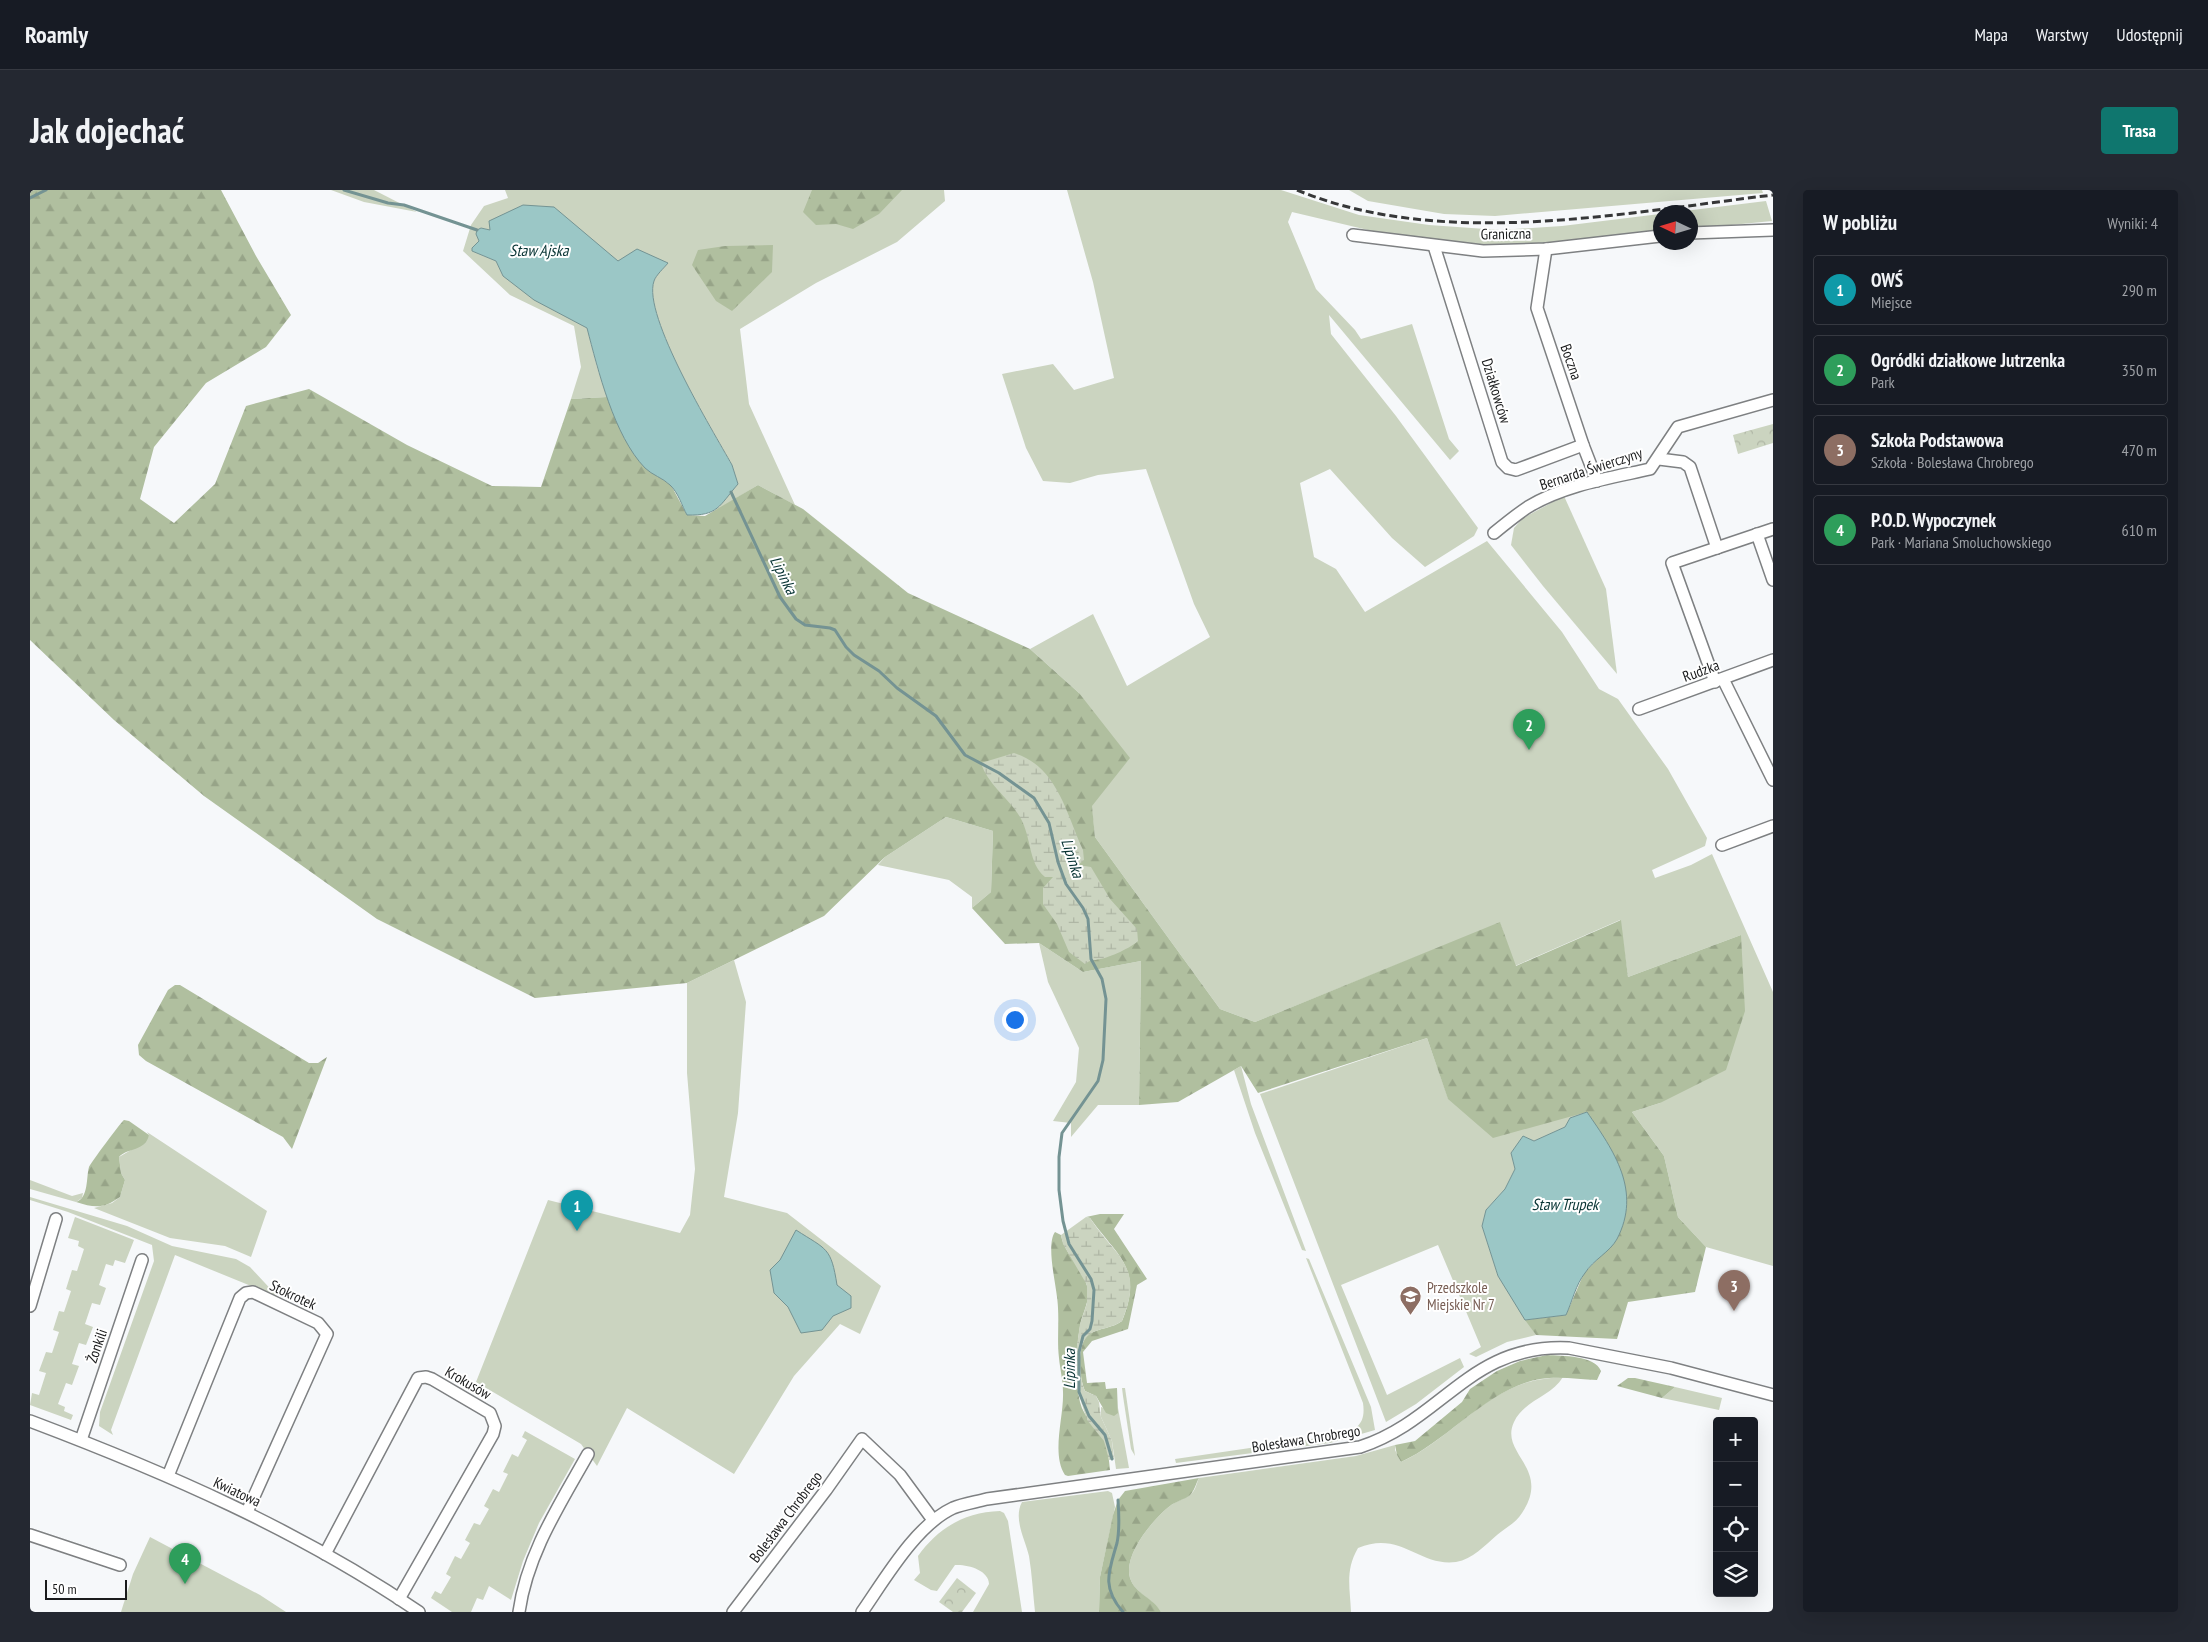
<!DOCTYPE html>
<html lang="pl">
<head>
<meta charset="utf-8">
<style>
	body { margin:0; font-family:"PT Sans Narrow",sans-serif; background:#242831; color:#f1f3f6 }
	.controls { position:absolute; right:15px; bottom:15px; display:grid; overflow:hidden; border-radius:5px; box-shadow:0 5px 20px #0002 }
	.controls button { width:45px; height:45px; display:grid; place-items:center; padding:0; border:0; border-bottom:1px solid #363941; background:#171b24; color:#f1f3f6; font:25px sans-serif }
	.compass { position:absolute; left:1623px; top:15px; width:45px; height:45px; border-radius:50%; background:#171b24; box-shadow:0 5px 20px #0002; rotate:274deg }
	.scale { position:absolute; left:15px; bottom:12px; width:82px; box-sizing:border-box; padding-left:5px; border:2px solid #1a1b1c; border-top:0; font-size:14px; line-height:18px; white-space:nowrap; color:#1a1b1c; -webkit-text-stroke:4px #fff; paint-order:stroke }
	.you { position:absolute; left:984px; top:829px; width:18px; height:18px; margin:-12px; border:4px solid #fff; border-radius:50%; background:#1a73e8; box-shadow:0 0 0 8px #1a73e833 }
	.badge { display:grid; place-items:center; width:32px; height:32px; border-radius:50%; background:#0f766e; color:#fff; font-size:16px; font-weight:700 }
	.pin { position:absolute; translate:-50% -41px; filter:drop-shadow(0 1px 2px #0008) }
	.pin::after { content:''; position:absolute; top:26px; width:18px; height:15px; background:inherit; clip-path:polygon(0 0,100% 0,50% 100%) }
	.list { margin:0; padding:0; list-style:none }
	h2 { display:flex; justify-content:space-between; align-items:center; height:65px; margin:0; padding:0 20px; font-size:21px }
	h2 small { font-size:16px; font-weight:400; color:#9ea1a6 }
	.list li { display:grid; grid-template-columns:32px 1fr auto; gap:15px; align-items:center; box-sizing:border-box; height:70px; margin:0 10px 10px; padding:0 10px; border:1px solid #363941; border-radius:5px }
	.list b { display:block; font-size:19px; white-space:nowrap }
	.list p { margin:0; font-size:16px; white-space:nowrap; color:#9ea1a6 }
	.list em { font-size:16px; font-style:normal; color:#9ea1a6 }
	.icon { flex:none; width:28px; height:28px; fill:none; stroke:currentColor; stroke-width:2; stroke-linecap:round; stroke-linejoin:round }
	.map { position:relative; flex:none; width:1743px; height:1422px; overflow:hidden; border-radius:5px }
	header { display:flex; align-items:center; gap:30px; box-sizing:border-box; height:70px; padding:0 25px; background:#171b24; border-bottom:1px solid #363941 }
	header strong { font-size:24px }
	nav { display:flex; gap:28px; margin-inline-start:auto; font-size:18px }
	.intro { display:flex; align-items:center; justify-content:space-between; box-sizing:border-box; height:120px; padding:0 30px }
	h1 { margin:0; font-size:35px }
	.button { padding:12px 22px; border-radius:5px; background:#0f766e; color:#fff; font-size:18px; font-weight:700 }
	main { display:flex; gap:30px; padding:0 30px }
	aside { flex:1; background:#171b24; border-radius:5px; box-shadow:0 5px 20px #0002 }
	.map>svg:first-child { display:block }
</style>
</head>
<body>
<header>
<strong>Roamly</strong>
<nav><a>Mapa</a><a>Warstwy</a><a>Udostępnij</a></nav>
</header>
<div class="intro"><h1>Jak dojechać</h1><a class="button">Trasa</a></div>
<main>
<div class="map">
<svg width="1743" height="1422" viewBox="0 0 1743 1422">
	<defs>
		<pattern id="forest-firs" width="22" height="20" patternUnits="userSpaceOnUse" patternTransform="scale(1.25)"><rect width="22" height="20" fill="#b0bf9f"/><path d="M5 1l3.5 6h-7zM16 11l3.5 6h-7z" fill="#97a488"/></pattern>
		<pattern id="wetland-marsh" width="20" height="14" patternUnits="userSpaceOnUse" patternTransform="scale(1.25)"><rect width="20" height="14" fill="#cbd4c0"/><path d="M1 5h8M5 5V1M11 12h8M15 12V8" fill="none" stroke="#aeb5a4"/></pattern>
		<pattern id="park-crowns" width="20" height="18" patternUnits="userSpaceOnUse" patternTransform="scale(1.25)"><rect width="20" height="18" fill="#cbd4c0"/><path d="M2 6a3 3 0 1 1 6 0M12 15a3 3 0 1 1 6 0" fill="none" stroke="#aeb5a4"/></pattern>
	</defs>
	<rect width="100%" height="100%" fill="#f6f8fa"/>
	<g fill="#cbd4c0">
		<polygon points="301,0 344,0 387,22 334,12"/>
		<path d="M475 0H914L915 11 867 52 786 93 710 139 719 214 765 315 728 295 685 321 708 294 702 275C683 241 612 125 624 91 626 84 634 78 638 73L588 71 577 64 451 38 449 50 442 61 466 71 473 86 557 138 567 177 577 207 541 209 551 177 544 136 480 105 433 61 441 35 454 16 478 8Z"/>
		<polygon points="1037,0 1251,0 1329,25 1399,35 1470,40 1532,36 1736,11 1742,31 1661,39 1660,22 1630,22 1630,42 1546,52 1440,56 1359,45 1262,22 1258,32 1286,99 1325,140 1331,149 1382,134 1419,249 1429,261 1420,270 1299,125 1301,144 1366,226 1448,338 1444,346 1395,377 1362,348 1300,279 1270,293 1284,367 1306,379 1335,422 1457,351 1532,442 1569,499 1588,509 1638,579 1677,648 1675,656 1622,680 1625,688 1661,675 1682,664 1743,802 1743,1076 1676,1057 1648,1027 1634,966 1602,922 1630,913 1711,745 1598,787 1590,730 1485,776 1470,733 1225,832 1190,819 1065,647 1049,503 1000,459 1063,424 1097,496 1180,447 1164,414 1116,279 1068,285 1040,293 1013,291 996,258 972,184 1023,174 1044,200 1084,188 1063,92"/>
		<polygon points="1319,0 1732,0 1733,3 1465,26 1414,24 1338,11"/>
		<polygon points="1534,306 1576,399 1587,484 1513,396 1481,355 1484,338 1493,328"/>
		<polygon points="916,627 963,641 961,702 942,718 942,707 919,690 848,675 855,667"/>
		<polygon points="1009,753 1053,782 1111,771 1109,915 1068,915 1041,947 1041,933 1023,931 1046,892 1049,858 1018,792"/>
		<polygon points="704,770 716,812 708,923 694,1007 757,1023 851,1096 830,1144 810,1134 764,1186 704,1284 597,1218 567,1276 551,1254 446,1192 518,1010 650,1043 660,1025 665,979 657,883 657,793"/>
		<polygon points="1397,848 1418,908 1557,922 1540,928 1535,937 1504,951 1493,947 1481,963 1485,979 1475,999 1456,1020 1452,1036 1468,1086 1506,1145 1477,1152 1446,1167 1439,1164 1451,1157 1408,1055 1311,1095 1357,1205 1430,1168 1434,1177 1386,1214 1356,1232 1230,904"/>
		<polygon points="1211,876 1221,914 1276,1061 1272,1060 1225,943 1204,880"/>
		<polygon points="117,942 237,1021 221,1067 195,1056 140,1048 64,1018 82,1013 90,1007 95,990 91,983 89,967 113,953 119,945"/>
		<polygon points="0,990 42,1006 53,1003 52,1008 46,1012 0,999"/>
		<polygon points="0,1007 97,1036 142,1056 206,1069 220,1077 248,1107 145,1065 81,1240 83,1245 69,1236 70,1222 124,1071 122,1055 38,1022 0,1010"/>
		<polygon points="45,1027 104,1050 95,1073 85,1070 83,1076 76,1074 69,1095 76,1098 70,1115 62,1113 55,1134 63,1137 56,1155 49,1153 42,1174 49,1176 42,1195 36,1193 28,1214 35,1217 34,1221 43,1225 41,1230 0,1215 2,1203 9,1205 16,1183 9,1181 16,1162 22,1163 29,1142 23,1140 29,1121 34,1122 41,1101 36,1099 42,1080 47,1081 54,1059 48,1056 49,1051 38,1048"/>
		<path d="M1276 1068 1279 1069 1341 1217 1345 1240 1300 1253 1146 1273 1145 1269 1308 1245C1327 1240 1336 1234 1333 1213Z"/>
		<path d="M1533 1187C1521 1207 1494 1210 1484 1232 1469 1264 1522 1278 1492 1323 1486 1333 1475 1338 1467 1345 1454 1356 1443 1369 1426 1372 1389 1377 1371 1340 1328 1358 1315 1380 1320 1398 1321 1422H1131C1123 1408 1105 1404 1100 1388 1093 1365 1123 1329 1140 1316 1147 1310 1156 1309 1163 1302 1166 1298 1167 1292 1169 1288L1326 1266 1365 1255V1260L1371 1272C1416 1252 1448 1208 1495 1193 1508 1189 1520 1188 1533 1187Z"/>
		<polygon points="1645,1197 1692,1208 1689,1220 1632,1208"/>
		<polygon points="1095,1198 1105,1266 1101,1259 1093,1206 1092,1198"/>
		<polygon points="1071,1217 1088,1223 1088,1218 1099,1278 1086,1279 1082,1251 1071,1227"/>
		<polygon points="495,1241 545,1269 509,1333 493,1371 481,1410 459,1396 453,1410 447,1408 441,1422 422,1422 401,1408 405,1401 411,1404 421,1387 416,1384 425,1366 431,1369 440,1353 435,1350 444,1333 450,1335 459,1319 454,1316 463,1299 469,1302 478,1284 473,1282 482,1264 488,1267 497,1250 492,1247"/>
		<path d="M1078 1301 1082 1303 1085 1317 1070 1387 1069 1422H1005C1003 1404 1002 1384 999 1366 995 1349 983 1329 992 1312Z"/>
		<path d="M970 1321 974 1323 978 1331 992 1422H943L959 1394C959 1380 937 1374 925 1375L907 1401 901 1400 884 1390 890 1383 888 1366C908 1338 935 1322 970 1321Z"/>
		<polygon points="120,1347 230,1405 256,1422 91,1422 103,1384"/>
	</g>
	<g fill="url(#forest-firs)">
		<polygon points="0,0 191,0 226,66 261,125 236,157 176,193 124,257 110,309 144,333 185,294 216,216 279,199 377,255 462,296 511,297 541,209 577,207 596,250 615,278 641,295 657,325 675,326 728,295 773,319 878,403 1000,459 1049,503 1100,568 1062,616 1065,647 1190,819 1225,832 1470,732 1486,776 1591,730 1598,787 1711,745 1715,821 1696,880 1630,913 1602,922 1634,966 1648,1027 1676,1057 1665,1102 1598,1112 1587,1149 1506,1145 1495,1130 1536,1125 1554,1083 1586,1050 1557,922 1463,948 1418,909 1397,848 1228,903 1211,876 1148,912 1109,915 1111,771 1053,782 1009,753 975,754 942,718 961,702 963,641 916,627 855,667 794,726 657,793 505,808 347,729 174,606 84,530 0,450"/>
		<polygon points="782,0 872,0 849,24 823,39 806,34 786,35 773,22"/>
		<polygon points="743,55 742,82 702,121 686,111 662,75 668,60 695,56"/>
		<polygon points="145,795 150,795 279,873 288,873 297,867 262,959 253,947 116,871 109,865 108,855 138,800"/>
		<path d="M94 930 99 931 119 945C115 962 98 957 89 967L91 983 95 990 90 1007C73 1019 65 1018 46 1012 59 1008 56 987 59 977 60 974 91 932 94 930Z"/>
		<path d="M1070 1024H1094L1084 1039 1117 1089 1107 1095 1098 1139 1062 1151 1053 1162 1057 1193 1075 1192 1076 1199 1087 1198 1088 1223 1084 1226 1076 1223 1066 1206 1055 1201C1049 1188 1046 1154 1059 1144 1069 1138 1083 1138 1092 1131 1114 1078 1087 1066 1060 1028L1056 1027Z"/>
		<path d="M1025 1042 1031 1045C1034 1064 1053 1077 1057 1096 1061 1111 1052 1123 1050 1136 1046 1161 1044 1187 1050 1212 1054 1228 1066 1236 1074 1250 1078 1259 1079 1270 1080 1280L1038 1286 1035 1285C1021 1263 1034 1227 1033 1202 1033 1190 1030 1179 1029 1168 1027 1151 1029 1135 1028 1118 1028 1100 1015 1056 1025 1042Z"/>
		<path d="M1517 1165C1532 1166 1565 1165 1571 1181L1567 1190C1548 1189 1529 1186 1510 1189 1458 1198 1418 1251 1371 1272L1367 1265 1365 1255 1385 1251 1432 1212 1440 1199 1467 1181 1490 1171Z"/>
		<polygon points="1598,1188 1605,1188 1645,1197 1632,1208 1587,1196"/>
		<path d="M1169 1288C1166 1293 1165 1300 1160 1305 1154 1310 1146 1311 1140 1316 1123 1329 1093 1365 1100 1388 1105 1404 1124 1408 1131 1422H1069L1070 1387 1083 1325 1088 1310 1095 1301Z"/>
	</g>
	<g fill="url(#wetland-marsh)">
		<path d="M984 563C1027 576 1036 623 1053 660L1054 670 1048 675 1061 677 1080 709 1107 739 1108 751C1102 757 1079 768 1070 769 1063 771 1061 769 1055 774L1039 762 1027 734 1013 714V698L1023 687H1015C998 673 1002 648 990 627 978 607 958 595 951 573Z"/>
		<path d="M1056 1027 1060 1028C1086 1068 1115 1075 1092 1131 1083 1138 1069 1138 1060 1144 1046 1153 1050 1183 1053 1196L1055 1201 1066 1206 1069 1212 1071 1227 1082 1251 1084 1269 1079 1270 1074 1251 1057 1230 1048 1202 1046 1163 1050 1134 1057 1113V1095L1033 1054 1031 1045Z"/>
	</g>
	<g fill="url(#park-crowns)">
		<polygon points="1743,234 1743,253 1708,264 1703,245"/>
		<polygon points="927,1388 946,1403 932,1422 923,1422 909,1412"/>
	</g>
	<g fill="#9bc7c6" stroke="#749393">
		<path d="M493 15 524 17 588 71 607 59 638 73C634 78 626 85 624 91 612 125 683 241 702 275L708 294C689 316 688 326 657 325 652 316 648 302 640 295 633 288 622 285 615 278 584 246 568 180 557 138L504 110 473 86 466 71 442 61V58L449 51 446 44 447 40 451 38 460 40 459 31Z"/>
		<path d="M1557 922C1584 961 1612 1001 1587 1049 1580 1062 1563 1070 1555 1083 1546 1094 1542 1112 1536 1125L1495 1130 1468 1086 1452 1036 1456 1020 1475 999 1485 979 1481 963 1493 946 1504 951 1535 937 1540 928Z"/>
		<path d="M766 1040C797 1060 801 1057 807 1095L821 1106V1118L803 1126 792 1140 771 1143 758 1117 744 1103 740 1080 750 1070Z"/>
	</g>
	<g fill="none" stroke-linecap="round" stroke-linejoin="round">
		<g stroke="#749393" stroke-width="3">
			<polyline points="314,0 358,13 374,15 447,40"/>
			<polyline points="0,8 16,0"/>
			<polyline points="701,302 750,407 766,429 775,435 800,438 805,440 816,457 824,465 849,481 867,498 906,526 935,565 969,583 1004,608 1019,633 1028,672 1036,694 1053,718 1058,729 1061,769 1072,789 1076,809 1073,870 1068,891 1032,943 1029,967 1029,1000 1033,1031 1039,1054 1061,1089 1064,1100 1062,1131 1060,1139 1053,1146 1049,1162 1049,1202 1059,1226 1075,1245 1082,1269"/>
			<path d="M1088 1310C1089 1324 1090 1339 1087 1353 1079 1381 1071 1397 1093 1422"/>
		</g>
		<defs>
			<g id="minor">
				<polyline points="1660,43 1743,40"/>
				<polyline points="1323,45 1453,61 1516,59 1630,46"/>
				<polyline points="1404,56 1472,272 1478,278 1486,280 1553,255"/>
				<polyline points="1516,59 1507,118 1553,255 1567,291"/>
				<polyline points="1629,269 1653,272 1660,277 1687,358"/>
				<path d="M1464 343C1475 334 1486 325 1498 317 1534 295 1580 288 1620 279L1648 237 1743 210"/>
				<polyline points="1727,344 1743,390"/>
				<polyline points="1693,489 1743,590"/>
				<polyline points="1685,492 1642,373 1743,339"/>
				<polyline points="1609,519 1743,470"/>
				<polyline points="1692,655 1743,636"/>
				<polyline points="0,1116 26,1029"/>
				<path d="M0 1231C135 1282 269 1340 389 1422"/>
				<polyline points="51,1250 112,1070"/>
				<polyline points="138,1286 210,1108 216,1103 223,1102 288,1133 297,1144 217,1322"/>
				<polyline points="0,1345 90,1375"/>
				<polyline points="295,1364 388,1188 396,1187 402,1189 460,1223 465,1236 463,1244 369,1409"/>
				<path d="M489 1422C497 1364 530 1314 558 1264"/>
				<polyline points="703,1422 796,1300 832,1249 870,1285 903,1330"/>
				<path d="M832 1422C855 1389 886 1335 923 1318 933 1314 946 1312 957 1309L1330 1257C1413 1230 1440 1153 1539 1158L1641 1178 1743 1205"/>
			</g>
		</defs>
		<use href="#minor" stroke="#7e8082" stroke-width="14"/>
		<use href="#minor" stroke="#fff" stroke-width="11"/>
		<path stroke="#363738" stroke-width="3" stroke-dasharray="8 4" stroke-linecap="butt" d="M1267 0C1412 60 1591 23 1743 5"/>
	</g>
	<defs>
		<symbol id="school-pin" viewBox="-11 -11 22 30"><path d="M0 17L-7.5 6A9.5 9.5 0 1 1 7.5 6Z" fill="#8d6e63" stroke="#fff"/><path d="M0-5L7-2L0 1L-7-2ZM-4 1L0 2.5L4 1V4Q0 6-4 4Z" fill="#fff"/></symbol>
	</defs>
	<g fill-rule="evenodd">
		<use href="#school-pin" x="1368" y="1094" width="25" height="34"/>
	</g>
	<g text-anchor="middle" stroke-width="4" stroke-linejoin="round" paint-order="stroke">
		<g font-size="15" fill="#1a1b1c" stroke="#fff">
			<text transform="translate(1476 44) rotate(-1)" y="5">Graniczna</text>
			<text transform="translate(1541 172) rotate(71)" y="5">Boczna</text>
			<text transform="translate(1466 201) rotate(73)" y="5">Działkowców</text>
			<text transform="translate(1561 279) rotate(-18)" y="5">Bernarda Świerczyny</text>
			<text transform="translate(1671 481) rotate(-20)" y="5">Rudzka</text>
			<text transform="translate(263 1105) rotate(25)" y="5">Stokrotek</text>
			<text transform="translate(67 1156) rotate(-71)" y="5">Żonkili</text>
			<text transform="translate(438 1193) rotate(30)" y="5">Krokusów</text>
			<text transform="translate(1276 1249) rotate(-9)" y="5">Bolesława Chrobrego</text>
			<text transform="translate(207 1302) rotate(25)" y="5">Kwiatowa</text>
			<text transform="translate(756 1327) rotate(-53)" y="5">Bolesława Chrobrego</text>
		</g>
		<g font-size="15" fill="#785e54" stroke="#fff" text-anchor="start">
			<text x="1397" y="1103">Przedszkole<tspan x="1397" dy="17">Miejskie Nr 7</tspan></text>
		</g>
		<g font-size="16" font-style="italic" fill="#073333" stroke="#fff">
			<text x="509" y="66">Staw Ajska</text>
			<text transform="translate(754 385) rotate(63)" y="6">Lipinka</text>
			<text transform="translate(1043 668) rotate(72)" y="6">Lipinka</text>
			<text x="1535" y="1020">Staw Trupek</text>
			<text transform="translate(1039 1179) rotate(-90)" y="6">Lipinka</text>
		</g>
	</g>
</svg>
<div class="controls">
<button>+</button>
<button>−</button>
<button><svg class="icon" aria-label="locate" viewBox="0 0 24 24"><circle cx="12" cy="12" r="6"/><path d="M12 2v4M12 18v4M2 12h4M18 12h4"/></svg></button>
<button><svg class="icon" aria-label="layers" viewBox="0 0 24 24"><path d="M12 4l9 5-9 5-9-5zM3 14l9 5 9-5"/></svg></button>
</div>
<svg class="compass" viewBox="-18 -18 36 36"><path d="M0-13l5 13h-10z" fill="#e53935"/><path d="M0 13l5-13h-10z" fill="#9ea1a6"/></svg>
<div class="scale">50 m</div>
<div class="you"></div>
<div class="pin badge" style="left:547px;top:1041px;background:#0f9aa8">1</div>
<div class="pin badge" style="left:1499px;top:560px;background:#2e9e5b">2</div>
<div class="pin badge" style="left:1704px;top:1121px;background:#8d6e63">3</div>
<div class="pin badge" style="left:155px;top:1394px;background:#2e9e5b">4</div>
</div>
<aside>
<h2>W pobliżu<small>Wyniki: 4</small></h2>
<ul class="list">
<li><span class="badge" style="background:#0f9aa8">1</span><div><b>OWŚ</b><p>Miejsce</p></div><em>290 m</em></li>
<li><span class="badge" style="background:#2e9e5b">2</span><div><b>Ogródki działkowe Jutrzenka</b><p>Park</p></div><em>350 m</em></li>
<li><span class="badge" style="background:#8d6e63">3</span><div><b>Szkoła Podstawowa</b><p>Szkoła · Bolesława Chrobrego</p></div><em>470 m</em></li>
<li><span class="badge" style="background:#2e9e5b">4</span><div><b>P.O.D. Wypoczynek</b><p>Park · Mariana Smoluchowskiego</p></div><em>610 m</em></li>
</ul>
</aside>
</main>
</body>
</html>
